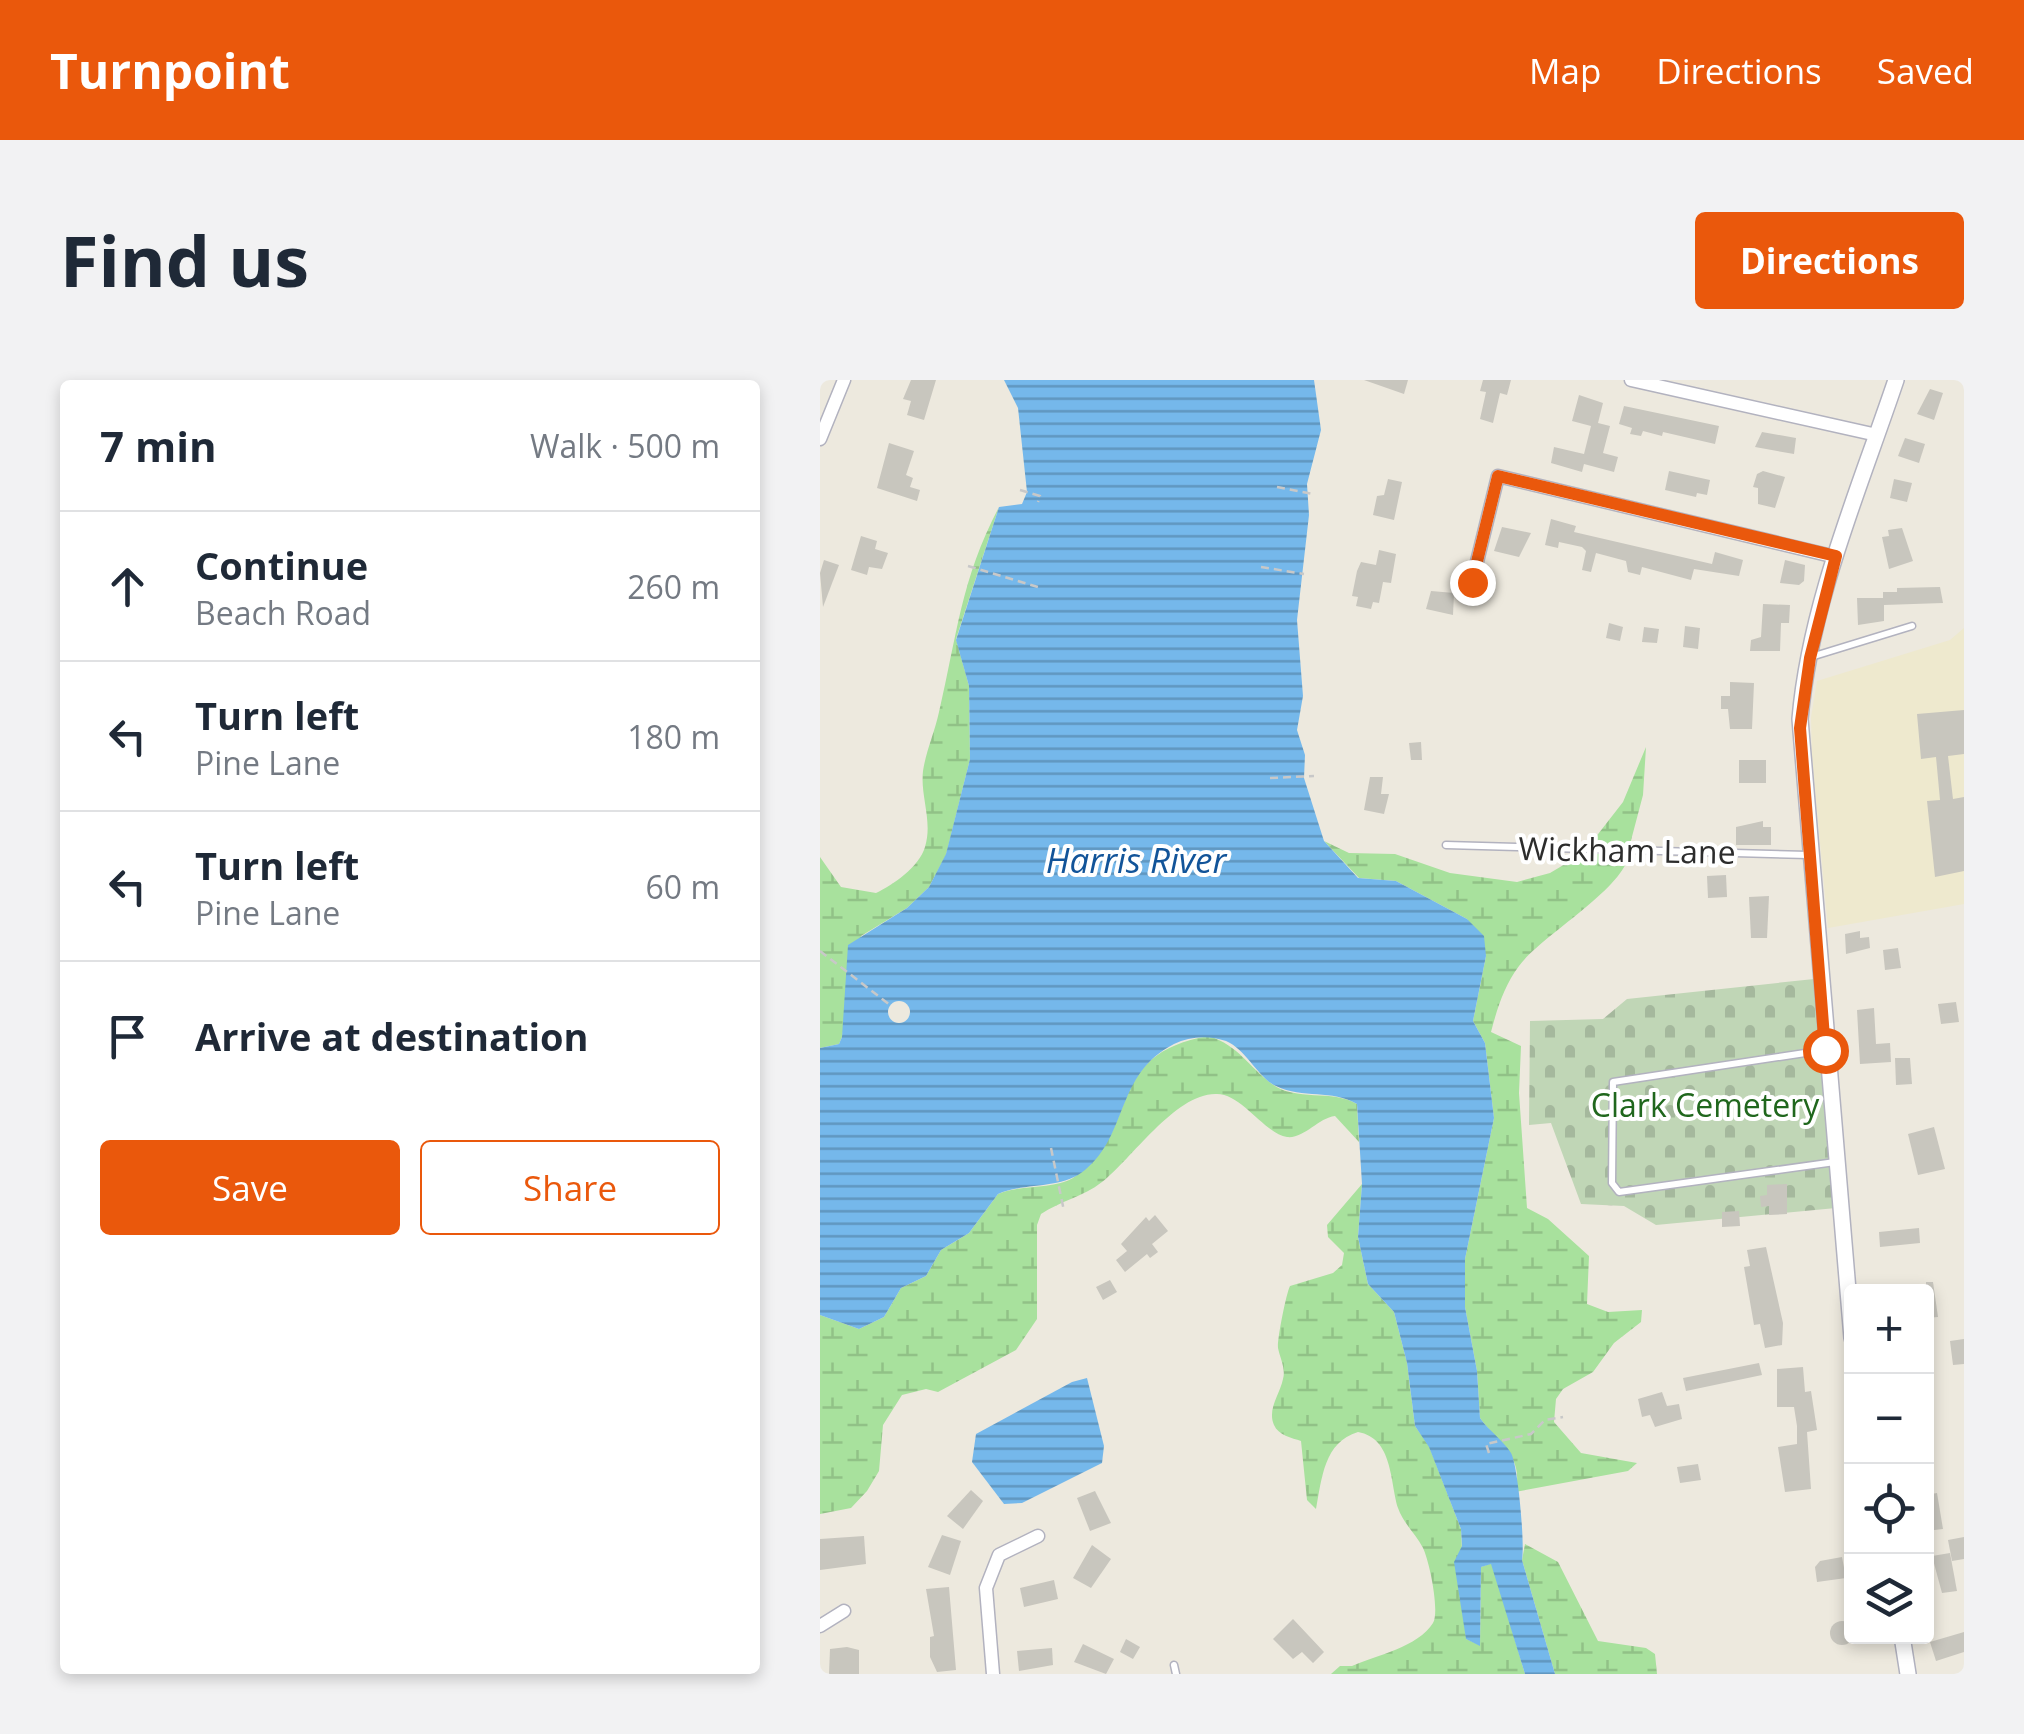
<!DOCTYPE html>
<html lang="en">
<head>
<meta charset="utf-8">
<style>
	body { margin:0; font-family:"Open Sans",sans-serif; background:#f2f2f3; color:#1f2937 }
	.controls { position:absolute; right:30px; bottom:30px; display:grid; overflow:hidden; border-radius:10px; box-shadow:0 5px 15px #0003 }
	.controls button { width:90px; height:90px; display:grid; place-items:center; padding:0; border:0; border-bottom:2px solid #e0e1e3; background:#fff; color:#1f2937; font:50px sans-serif }
	.stop { position:absolute; width:30px; height:30px; margin:-22px; border:8px solid #ea580c; border-radius:50%; background:#fff }
	.stop.end { background:#ea580c; border-color:#fff; box-shadow:0 2px 10px #0008 }
	.list { margin:0; padding:0; list-style:none }
	h2 { display:flex; justify-content:space-between; align-items:center; height:130px; margin:0; padding:0 40px; font-size:42px }
	h2 small { font-size:32px; font-weight:400; color:#747a83 }
	.list li { display:grid; grid-template-columns:65px 1fr auto; gap:30px; align-items:center; box-sizing:border-box; height:150px; padding:0 40px; border-top:2px solid #e0e1e3 }
	.list b { display:block; font-size:38px; white-space:nowrap }
	.list p { margin:0; font-size:32px; white-space:nowrap; color:#747a83 }
	.list em { font-size:32px; font-style:normal; color:#747a83 }
	.actions { display:flex; gap:20px; padding:30px 40px }
	.actions a { flex:1; padding:22px 0; border:2px solid #ea580c; border-radius:10px; text-align:center; font-size:35px; color:#ea580c }
	.actions .main { background:#ea580c; color:#fff }
	.icon { flex:none; width:55px; height:55px; fill:none; stroke:currentColor; stroke-width:2; stroke-linecap:round; stroke-linejoin:round }
	.map { position:relative; flex:none; width:1144px; height:1294px; overflow:hidden; border-radius:10px }
	header { display:flex; align-items:center; gap:60px; box-sizing:border-box; height:140px; padding:0 50px; background:#ea580c; color:#fff }
	header strong { font-size:48px }
	nav { display:flex; gap:55px; margin-inline-start:auto; font-size:35px }
	.intro { display:flex; align-items:center; justify-content:space-between; box-sizing:border-box; height:240px; padding:0 60px }
	h1 { margin:0; font-size:70px }
	.button { padding:25px 45px; border-radius:10px; background:#ea580c; color:#fff; font-size:35px; font-weight:700 }
	main { display:flex; gap:60px; padding:0 60px }
	aside { flex:1; background:#fff; border-radius:10px; box-shadow:0 5px 15px #0003 }
	.map>svg:first-child { display:block }
</style>
</head>
<body>
<header>
<strong>Turnpoint</strong>
<nav><a>Map</a><a>Directions</a><a>Saved</a></nav>
</header>
<div class="intro"><h1>Find us</h1><a class="button">Directions</a></div>
<main>
<aside>
<h2>7 min<small>Walk · 500 m</small></h2>
<ul class="list">
<li><svg class="icon" aria-label="ahead" viewBox="0 0 24 24"><path d="M12 20V5M6 11l6-6 6 6"/></svg><div><b>Continue</b><p>Beach Road</p></div><em>260 m</em></li>
<li><svg class="icon" aria-label="left" viewBox="0 0 24 24"><path d="M17 20v-9H6M10 6l-5 5 5 5"/></svg><div><b>Turn left</b><p>Pine Lane</p></div><em>180 m</em></li>
<li><svg class="icon" aria-label="left" viewBox="0 0 24 24"><path d="M17 20v-9H6M10 6l-5 5 5 5"/></svg><div><b>Turn left</b><p>Pine Lane</p></div><em>60 m</em></li>
<li><svg class="icon" aria-label="arrive" viewBox="0 0 24 24"><path d="M6 21V4h12l-3 4 3 4H6"/></svg><div><b>Arrive at destination</b></div></li>
</ul>
<div class="actions"><a class="main">Save</a><a>Share</a></div>
</aside>
<div class="map">
<svg width="1144" height="1294" viewBox="0 0 1144 1294">
	<defs>
		<pattern id="wetland-marsh" width="20" height="14" patternUnits="userSpaceOnUse" patternTransform="scale(2.5)"><rect width="20" height="14" fill="#a8e19d"/><path d="M1 5h8M5 5V1M11 12h8M15 12V8" fill="none" stroke="#91c187"/></pattern>
		<pattern id="cemetery-stones" width="16" height="16" patternUnits="userSpaceOnUse" patternTransform="scale(2.5)"><rect width="16" height="16" fill="#c0d6b6"/><path d="M2 7V4a2 2 0 0 1 4 0v3zM10 15v-3a2 2 0 0 1 4 0v3z" fill="#a5b89d"/></pattern>
		<pattern id="water-rules" width="6" height="5" patternUnits="userSpaceOnUse" patternTransform="scale(2.5)"><rect width="6" height="5" fill="#75b8eb"/><path d="M0 2.5h6" fill="none" stroke="#6096bf"/></pattern>
	</defs>
	<rect width="100%" height="100%" fill="#ede9de"/>
	<polygon fill="#eee9ce" points="1144,248 1144,524 1008,548 992,377 991,337 997,301 1130,260"/>
	<g fill="url(#wetland-marsh)">
		<path d="M179 127 136 259 149 306 150 379 126 475 109 507 87 528 41 556 22 657 19 664 0 668V477L21 507 56 513C73 505 99 487 105 467 113 441 100 416 103 391 106 371 115 351 119 332 137 255 141 199 179 127Z"/>
		<polygon points="826,367 823,415 809,468 768,467 803,422"/>
		<path d="M504 461 529 473 575 474 630 493 697 502 730 493 762 474H809C804 509 722 555 699 586 684 606 677 629 671 652L701 666 699 713 707 828 728 839 769 876 767 924 788 932 822 930 821 942 794 963 773 992 743 1009 736 1019 734 1042 761 1073 817 1083 808 1091 695 1112C705 1076 678 1064 660 1038L657 991 645 927V879L674 738 665 663 653 641 666 576 647 539 576 501 539 498Z"/>
		<path d="M389 656C419 666 428 686 452 704 476 722 512 709 537 724L539 762 515 736C498 738 484 759 467 757 445 754 422 714 397 714 356 712 311 780 282 802 263 817 240 821 221 834L217 845V939L196 970 118 1012 106 1009 82 1015 63 1045 59 1091 47 1111 31 1128 0 1134V935L39 949 64 937 81 908 106 896 121 870 149 853 178 814C200 804 233 810 253 798 323 752 281 674 389 656Z"/>
		<path d="M542 804 538 857 548 904 574 932 587 983 595 1046 609 1066 641 1149 646 1259 660 1265 661 1187 672 1183 705 1294H511L520 1286H532C557 1275 598 1267 613 1243 620 1231 609 1180 603 1168 596 1154 583 1143 578 1128 570 1102 573 1058 538 1052 504 1062 502 1098 496 1129L487 1120 481 1061C472 1058 458 1055 454 1045 447 1029 460 1014 463 999 466 989 460 978 458 968 457 960 466 914 470 906L513 893 522 885 524 873 508 857 507 845Z"/>
		<polygon points="705,1164 738,1182 778,1261 826,1268 835,1274 837,1294 735,1294 702,1180"/>
	</g>
	<polygon fill="url(#cemetery-stones)" points="994,599 1016,828 836,845 804,826 761,824 731,743 709,745 710,641 783,639 807,619"/>
	<g fill="url(#water-rules)">
		<path d="M184 0H494L501 50 487 104 489 135 477 240 483 316 477 350 485 375 484 398 504 461 538 498 576 501 647 539 664 556 666 576 653 641 665 663 674 738 645 879V927L657 991 660 1038C669 1051 683 1060 691 1073 698 1085 705 1164 702 1180L735 1294H705L671 1184 661 1187 660 1266 646 1259 634 1182 642 1166 641 1149 609 1067 595 1046 587 983 574 932 548 904 538 857 542 804 537 724C512 709 483 719 456 706 437 697 427 670 406 661 389 655 370 656 354 664 295 694 309 754 265 790 241 810 205 802 178 814L149 853 121 870 106 896 81 908 64 937 39 949 0 935V668L19 664 22 657 28 565 87 528 109 507 126 474 150 379 149 306 136 260 179 127 202 124 207 112 198 28Z"/>
		<polygon points="267,998 284,1066 282,1083 202,1123 184,1124 152,1082 156,1054 252,1002"/>
	</g>
	<circle fill="#ede9de" cx="79" cy="632" r="11"/>
	<g fill="#c8c6be">
		<polygon points="91,0 116,0 104,40 87,35 91,21 83,19"/>
		<polygon points="544,0 588,0 584,14"/>
		<polygon points="663,0 691,0 687,15 680,13 673,43 660,39 666,12 660,11"/>
		<polygon points="1110,9 1123,13 1114,40 1097,34"/>
		<polygon points="759,15 783,23 778,43 790,46 783,73 798,77 794,92 764,84 762,92 731,83 734,67 764,74 771,46 752,41"/>
		<polygon points="804,26 899,46 895,64 843,52 842,56 823,51 821,56 810,54 812,48 799,44"/>
		<polygon points="942,52 976,58 974,74 935,67"/>
		<polygon points="1085,58 1105,64 1099,83 1078,76"/>
		<polygon points="69,63 94,71 86,95 93,98 90,107 100,110 97,121 57,108"/>
		<polygon points="849,91 890,100 887,115 877,113 876,117 845,110"/>
		<polygon points="943,91 965,97 955,128 938,124 938,108 933,107 937,94"/>
		<polygon points="568,99 582,102 574,140 553,135 557,116 564,115"/>
		<polygon points="1074,99 1092,103 1087,122 1070,118"/>
		<polygon points="731,139 756,146 754,152 892,184 895,172 923,180 919,196 874,189 871,200 822,187 820,195 808,192 806,181 776,173 771,192 762,190 766,171 762,167 739,162 738,168 725,165"/>
		<polygon points="682,147 711,153 699,177 674,171"/>
		<polygon points="1082,148 1093,181 1069,189 1062,157 1069,156 1068,150"/>
		<polygon points="41,156 57,161 55,169 68,173 62,189 49,187 47,195 31,190"/>
		<polygon points="559,170 576,174 571,203 563,202 559,223 553,222 551,229 536,226 538,217 532,216 537,191 541,182 556,185"/>
		<polygon points="4,180 19,185 3,227 0,193"/>
		<polygon points="965,180 985,185 984,201 979,205 960,203"/>
		<polygon points="1120,207 1123,223 1064,225 1064,241 1038,245 1037,218 1063,218 1063,212 1077,212 1077,208"/>
		<polygon points="611,211 634,213 633,235 606,229"/>
		<polygon points="943,224 970,225 969,243 961,243 960,271 930,271 931,260 941,257"/>
		<polygon points="789,243 803,247 800,261 786,258"/>
		<polygon points="865,246 880,248 878,269 863,267"/>
		<polygon points="824,247 839,249 837,263 822,262"/>
		<polygon points="910,302 934,303 932,349 910,349 908,329 901,329 901,316 910,316"/>
		<polygon points="1144,330 1144,374 1128,376 1133,419 1144,417 1144,491 1115,497 1107,421 1120,420 1116,377 1101,379 1097,334"/>
		<polygon points="601,362 602,380 591,380 589,363"/>
		<rect x="919" y="380" width="27" height="23"/>
		<polygon points="550,397 563,397 561,414 569,414 564,434 544,430"/>
		<polygon points="943,441 943,447 951,447 951,465 916,465 916,447"/>
		<polygon points="906,495 907,517 888,518 887,496"/>
		<polygon points="949,516 947,558 931,558 929,517"/>
		<polygon points="1040,551 1040,558 1049,557 1050,568 1026,574 1025,554"/>
		<polygon points="1078,568 1081,588 1065,590 1063,570"/>
		<polygon points="1136,622 1139,642 1121,644 1118,624"/>
		<polygon points="1054,628 1056,664 1070,663 1071,682 1040,684 1037,630"/>
		<polygon points="1075,678 1090,678 1092,704 1076,705"/>
		<polygon points="1114,747 1125,789 1098,795 1088,754"/>
		<polygon points="967,804 967,834 949,835 949,826 941,827 940,816 947,815 947,805"/>
		<polygon points="919,831 920,846 902,847 902,832"/>
		<polygon points="335,835 348,851 332,864 338,872 330,878 327,874 305,892 296,880 307,871 301,864 326,837 329,841"/>
		<polygon points="1099,848 1100,863 1060,867 1059,852"/>
		<polygon points="946,867 963,943 962,965 945,968 940,944 934,945 924,887 930,886 927,870"/>
		<polygon points="290,900 297,912 283,920 276,907"/>
		<polygon points="1106,902 1113,902 1118,937 1106,938"/>
		<polygon points="1144,959 1144,984 1133,985 1130,961"/>
		<polygon points="939,983 942,995 866,1011 863,998"/>
		<polygon points="983,987 985,1012 991,1011 997,1050 987,1052 991,1109 965,1112 958,1067 977,1064 977,1046 974,1027 957,1027 957,989"/>
		<polygon points="842,1012 847,1026 859,1024 862,1039 835,1047 830,1035 822,1037 818,1019"/>
		<polygon points="878,1084 881,1100 860,1103 857,1087"/>
		<polygon points="151,1110 163,1121 143,1149 127,1136"/>
		<polygon points="275,1111 291,1143 270,1151 257,1118"/>
		<polygon points="1117,1113 1123,1149 1106,1151 1106,1115"/>
		<polygon points="122,1155 141,1161 130,1195 108,1187"/>
		<polygon points="44,1156 46,1184 0,1190 0,1159"/>
		<polygon points="1144,1157 1144,1179 1132,1181 1128,1160"/>
		<polygon points="272,1165 291,1179 271,1208 253,1198"/>
		<polygon points="1130,1173 1137,1211 1122,1213 1112,1176"/>
		<polygon points="1022,1177 1026,1198 997,1202 995,1187 1000,1181"/>
		<polygon points="234,1200 238,1219 204,1227 200,1208"/>
		<polygon points="129,1207 136,1290 117,1292 110,1277 110,1257 114,1256 106,1209"/>
		<polygon points="473,1239 504,1272 493,1283 482,1272 473,1279 453,1259"/>
		<circle cx="1022" cy="1253" r="12"/>
		<polygon points="1144,1252 1144,1272 1116,1281 1110,1262"/>
		<polygon points="306,1259 320,1267 313,1279 300,1272"/>
		<polygon points="263,1264 294,1279 286,1294 254,1282"/>
		<polygon points="27,1267 39,1270 39,1294 9,1294 10,1269"/>
		<polygon points="232,1268 233,1285 199,1291 197,1271"/>
	</g>
	<g fill="none" stroke-linecap="round" stroke-linejoin="round">
		<defs>
			<g id="service">
				<polyline points="991,277 1092,246"/>
				<polyline points="626,465 988,475"/>
				<polyline points="1005,670 793,702 792,803 799,812 1015,782"/>
				<polyline points="354,1285 356,1294"/>
			</g>
			<g id="minor">
				<polyline points="811,0 1057,55"/>
				<polyline points="0,59 24,0"/>
				<polyline points="652,202 678,96 1016,177"/>
				<polyline points="0,1246 24,1231"/>
				<polyline points="173,1294 166,1208 179,1175 218,1156"/>
			</g>
			<g id="tertiary">
				<path d="M1032 958 980 339C990 223 1039 110 1076 0"/>
				<polyline points="1082,1256 1088,1294"/>
			</g>
		</defs>
		<use href="#service" stroke="#b2b2bf" stroke-width="9"/>
		<use href="#minor" stroke="#b2b2bf" stroke-width="15"/>
		<use href="#tertiary" stroke="#b2b2bf" stroke-width="18"/>
		<g stroke="#c8c8c8" stroke-width="2.5" stroke-dasharray="8 5" stroke-linecap="butt">
			<polyline points="457,107 493,114"/>
			<polyline points="200,110 220,116 218,122"/>
			<polyline points="148,186 221,208"/>
			<polyline points="441,187 484,194"/>
			<polyline points="450,398 494,396"/>
			<polyline points="0,571 70,625"/>
			<polyline points="231,768 244,831"/>
			<polyline points="669,1073 666,1064 711,1054 725,1040 743,1037"/>
		</g>
		<use href="#service" stroke="#fff" stroke-width="6"/>
		<use href="#minor" stroke="#fff" stroke-width="12"/>
		<use href="#tertiary" stroke="#fff" stroke-width="15"/>
	</g>
	<g fill="none" stroke-linecap="round" stroke-linejoin="round">
		<polyline stroke="#ea580c" stroke-width="12" points="652,202 678,96 1016,176 990,278 980,348 1005,670"/>
	</g>
	<g text-anchor="middle" stroke-width="8" stroke-linejoin="round" paint-order="stroke">
		<g font-size="32" fill="#2c2c2c" stroke="#fff">
			<text transform="translate(807 471) rotate(1)" y="11">Wickham Lane</text>
		</g>
		<g font-size="32" fill="#20671d" stroke="#fff">
			<text x="885" y="737">Clark Cemetery</text>
		</g>
		<g font-size="35" font-style="italic" fill="#125499" stroke="#fff">
			<text x="316" y="493">Harris River</text>
		</g>
	</g>
</svg>
<div class="controls">
<button>+</button>
<button>−</button>
<button><svg class="icon" aria-label="locate" viewBox="0 0 24 24"><circle cx="12" cy="12" r="6"/><path d="M12 2v4M12 18v4M2 12h4M18 12h4"/></svg></button>
<button><svg class="icon" aria-label="layers" viewBox="0 0 24 24"><path d="M12 4l9 5-9 5-9-5zM3 14l9 5 9-5"/></svg></button>
</div>
<div class="stop" style="left:1005px;top:670px"></div>
<div class="stop end" style="left:652px;top:202px"></div>
</div>
</main>
</body>
</html>
